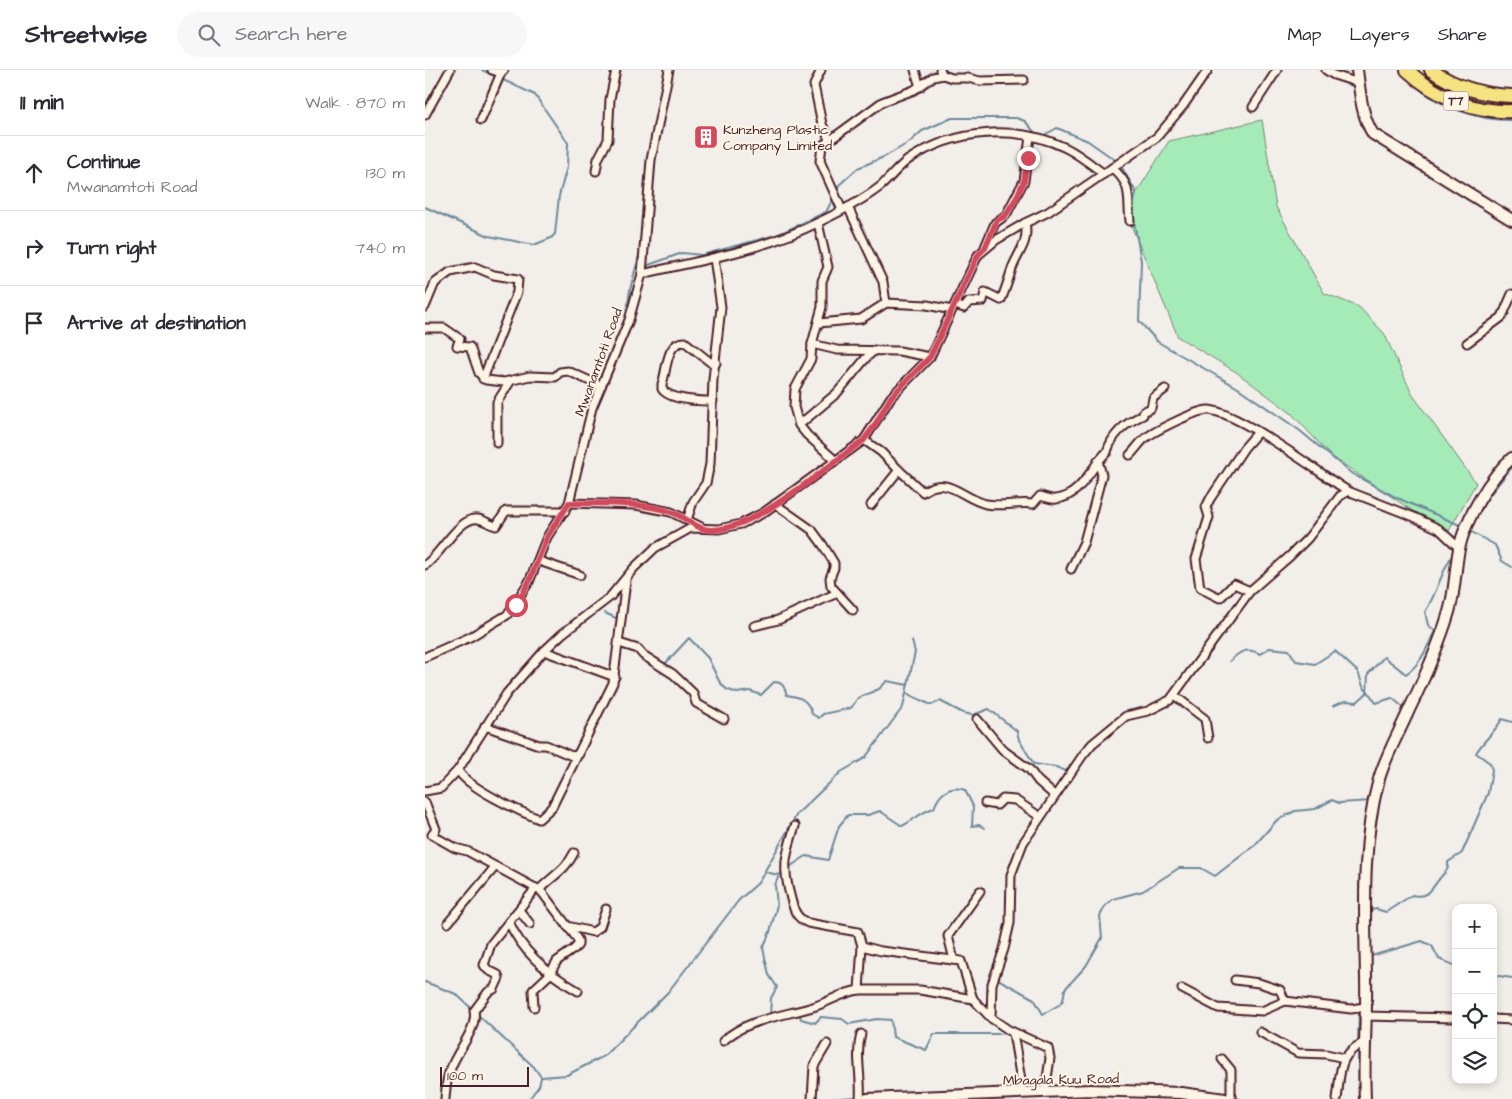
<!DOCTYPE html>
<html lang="en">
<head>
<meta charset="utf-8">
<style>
	body { margin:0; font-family:"Architects Daughter",sans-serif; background:#f7f7f7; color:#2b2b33 }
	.controls { position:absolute; right:15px; bottom:15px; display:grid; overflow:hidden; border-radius:10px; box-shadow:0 2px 8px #0003 }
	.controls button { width:45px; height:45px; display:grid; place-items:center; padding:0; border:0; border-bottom:1px solid #e1e1e2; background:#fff; color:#2b2b33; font:25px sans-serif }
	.scale { position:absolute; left:15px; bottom:12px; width:89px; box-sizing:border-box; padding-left:5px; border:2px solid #4a1f2b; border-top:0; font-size:14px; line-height:18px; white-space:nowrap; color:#4a1f2b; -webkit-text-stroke:4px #fcf5e5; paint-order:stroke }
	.stop { position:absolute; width:15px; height:15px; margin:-11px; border:4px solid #d1495b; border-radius:50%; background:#fff }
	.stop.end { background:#d1495b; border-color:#fff; box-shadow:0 1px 5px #0008 }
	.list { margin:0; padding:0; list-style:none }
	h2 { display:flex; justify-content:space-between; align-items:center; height:65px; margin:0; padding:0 20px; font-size:21px }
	h2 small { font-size:16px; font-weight:400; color:#7c7c81 }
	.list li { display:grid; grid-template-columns:32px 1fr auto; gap:15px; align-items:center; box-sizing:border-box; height:75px; padding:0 20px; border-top:1px solid #e1e1e2 }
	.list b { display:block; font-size:19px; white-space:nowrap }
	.list p { margin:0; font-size:16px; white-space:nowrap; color:#7c7c81 }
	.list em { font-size:16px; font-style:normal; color:#7c7c81 }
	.icon { flex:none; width:28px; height:28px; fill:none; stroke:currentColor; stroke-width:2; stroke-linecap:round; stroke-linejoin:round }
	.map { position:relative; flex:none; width:1087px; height:1029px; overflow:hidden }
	header { display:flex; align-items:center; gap:30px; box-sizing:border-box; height:70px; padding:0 25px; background:#fff; border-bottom:1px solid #e1e1e2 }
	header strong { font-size:24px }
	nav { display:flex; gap:28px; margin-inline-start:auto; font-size:18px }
	.search { width:350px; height:45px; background:#f7f7f7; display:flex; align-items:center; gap:12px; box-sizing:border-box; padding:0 18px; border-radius:28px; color:#7c7c81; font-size:19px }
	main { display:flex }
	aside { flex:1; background:#fff }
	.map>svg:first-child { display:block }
</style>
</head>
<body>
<header>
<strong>Streetwise</strong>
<div class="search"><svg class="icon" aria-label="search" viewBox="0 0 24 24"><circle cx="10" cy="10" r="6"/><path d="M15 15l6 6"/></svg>Search here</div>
<nav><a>Map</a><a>Layers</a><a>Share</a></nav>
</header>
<main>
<aside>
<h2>11 min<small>Walk · 870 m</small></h2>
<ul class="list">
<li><svg class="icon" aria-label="ahead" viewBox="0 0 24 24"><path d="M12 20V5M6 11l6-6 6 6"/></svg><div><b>Continue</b><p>Mwanamtoti Road</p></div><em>130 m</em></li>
<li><svg class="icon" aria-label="right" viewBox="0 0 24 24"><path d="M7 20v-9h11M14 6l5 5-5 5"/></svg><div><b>Turn right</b></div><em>740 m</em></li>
<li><svg class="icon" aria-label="arrive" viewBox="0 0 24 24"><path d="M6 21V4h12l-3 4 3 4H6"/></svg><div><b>Arrive at destination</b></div></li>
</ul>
</aside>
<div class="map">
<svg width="1087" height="1029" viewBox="0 0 1087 1029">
	<rect width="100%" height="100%" fill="#f2eeea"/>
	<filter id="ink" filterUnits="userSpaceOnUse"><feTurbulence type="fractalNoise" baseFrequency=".02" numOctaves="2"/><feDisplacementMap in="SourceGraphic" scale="10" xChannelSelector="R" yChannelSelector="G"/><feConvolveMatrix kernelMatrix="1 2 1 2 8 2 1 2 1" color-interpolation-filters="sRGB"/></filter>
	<g filter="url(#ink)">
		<polygon fill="#a4ebb8" stroke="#778572" points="837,50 851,137 899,223 934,237 959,263 987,324 1051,413 1022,464 906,386 866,343 811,302 753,267 700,141 744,71"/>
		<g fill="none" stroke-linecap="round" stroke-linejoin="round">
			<g stroke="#6c8999" stroke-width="2">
				<polyline points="937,0 940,22"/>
				<path d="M989 14C1012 36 1054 51 1087 50"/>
				<polyline points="616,67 632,58 663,71 693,92"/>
				<polyline points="696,96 711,122 707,142"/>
				<polyline points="411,123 414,115 433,98 461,86 485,72 497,61 527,48 591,48 600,51 611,64"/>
				<polyline points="0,137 64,166 109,175 126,168 130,164 134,126 142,97 143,73 110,25 57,0"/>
				<polyline points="708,146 716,191 714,251 733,272 813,318 874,360 926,403 970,427 1037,456"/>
				<polyline points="222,186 228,106"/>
				<polyline points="221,196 257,183 277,185 354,164 401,142 409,127"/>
				<path d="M203 241C202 219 213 197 216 175"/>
				<polyline points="1045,459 1062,428 1087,397"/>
				<polyline points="1043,460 1070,475 1077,491 1087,497"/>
				<polyline points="1039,478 1044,464"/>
				<polyline points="1022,528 1027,490"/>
				<polyline points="180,543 193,549"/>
				<path d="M805 591C815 581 822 577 835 584L844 578 864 580 871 591 890 594 910 581 933 602 939 619 942 620 951 633 967 628 978 637"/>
				<path d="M239 595 264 568 283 588 294 611 301 619 312 623 325 621 336 625 349 612C358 612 359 617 362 625 376 627 383 630 387 644L394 648 398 644 426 638 433 628 454 619 462 611 483 615"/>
				<polyline points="481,623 506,635 515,631 538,643 548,645 564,639 592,661 594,670 609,694 631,697 641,701 646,697"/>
				<path d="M908 636 920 631 932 632 942 623 943 604 959 587 981 604C998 592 1001 578 1010 561L1003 555 1000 542C1012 523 1016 502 1028 484"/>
				<polyline points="960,680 1005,582"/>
				<polyline points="958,713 964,694"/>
				<path d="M363 798 381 786 403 790 414 756 423 745H443L455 741 477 756C489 750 496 742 509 738 514 724 524 715 540 720L548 736 547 756 554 755 559 758"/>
				<polyline points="339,802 354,805 359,800"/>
				<path d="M943 841 951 839 961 842 987 825C1004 829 1006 819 1015 808 1020 801 1024 801 1023 792L1037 783 1063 723 1067 700 1065 693 1051 683C1059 670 1070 662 1077 649L1087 652"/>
				<polyline points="935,867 934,815 939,762"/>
				<polyline points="943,887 997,871 1007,876 1014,889 1031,896"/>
				<polyline points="1068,905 1087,908"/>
				<polyline points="571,908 609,929 618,944 634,935 638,930 640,919 661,896 677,868 675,846 680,836 688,829 718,821 754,798 776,798 790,806 830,775 852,750 870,741 890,739 907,730 914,733 946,731"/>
				<polyline points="0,912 31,924 47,939"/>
				<polyline points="374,943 376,949 390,953 396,947 417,949 424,954 452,949 466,950 468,967 501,980 509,964 576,964"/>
				<polyline points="52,944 109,997 116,1007 142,1005 179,986 243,922 314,830 333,813 372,744 416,702 440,688 478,637 490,582 487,571"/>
				<polyline points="345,946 346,928 352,917 344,905 338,878 345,862 352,835 350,815 354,805"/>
				<polyline points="933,974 934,941"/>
				<polyline points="933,978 934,1029"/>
				<polyline points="736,1027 753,1029"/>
				<polyline points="808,1028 815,1029"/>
				<polyline points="104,1029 114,1016 116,1008"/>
				<polyline points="401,1029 433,1027"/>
			</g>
			<defs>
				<g id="street">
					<polyline points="67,0 76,3 79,0"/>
					<polyline points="396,0 389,15 397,54 404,69"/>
					<polyline points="490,0 495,17"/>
					<polyline points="515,0 518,5 527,8 543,8 555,11 599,10"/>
					<polyline points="901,0 909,5 934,13"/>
					<polyline points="828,37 852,0"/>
					<polyline points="0,45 25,0"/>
					<polyline points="56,50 76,3"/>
					<path d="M687 98C708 115 702 127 705 151"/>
					<polyline points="171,101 173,89 183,70 185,29 191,0"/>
					<polyline points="423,137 458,212 461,233"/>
					<polyline points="417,140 395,91 397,76 457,32 489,20 508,7 518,5"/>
					<polyline points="393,153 403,197 397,211 397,237 387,274 386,289 370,319 369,337 374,355 382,365 411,391"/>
					<polyline points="560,177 570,153 581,145 599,111 605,67"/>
					<path d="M217 204C277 190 338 180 394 152 415 142 437 131 456 116 465 108 473 97 483 90 529 59 592 54 641 78 655 85 667 95 679 104"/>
					<path d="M530 235 539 238 544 232 558 231 560 222 576 230C581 219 584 207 588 196 595 180 604 171 600 153"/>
					<polyline points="0,237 10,213 25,202 50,197 69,205 93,209 92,222 58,309"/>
					<polyline points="394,253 436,249 461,233 502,235 527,240"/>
					<polyline points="0,258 19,258 35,269 32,276 45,277 54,303 61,310 79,312 105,306 130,307 135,302 143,301 176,316"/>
					<polyline points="1042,273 1077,247 1087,224"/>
					<polyline points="387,274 412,280 474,281 505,287"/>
					<path d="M288 331C276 331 244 330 237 319V314C242 301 241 271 260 272L285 292 291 293"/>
					<polyline points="374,355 412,323 441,288 450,280"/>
					<polyline points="439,370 456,382 474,400 446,435"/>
					<polyline points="72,373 72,332 85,312"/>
					<path d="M705 385C710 380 713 375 718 370 727 362 773 339 784 340 815 343 893 402 923 421"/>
					<path d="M474 400 498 422C523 404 537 429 561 434 576 437 593 432 608 434L615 426C620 427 626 430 631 429 656 427 666 396 682 382 687 364 700 353 718 345V342L726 338 728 328 740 319"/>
					<polyline points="144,433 211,435 246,442 276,457"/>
					<polyline points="350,434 387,460 398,475 409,493 409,498 405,508 406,516 428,540"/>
					<polyline points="262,450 268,432 281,413 285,394 288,309 296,237 289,188"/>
					<polyline points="114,491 155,505"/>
					<path d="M0 495C14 487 34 446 53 449 60 450 65 455 71 456L81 441H140"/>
					<polyline points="646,499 659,472 677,405 673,391"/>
					<polyline points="825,521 809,514 795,528 775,518 771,489 784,447 781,437 785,429 819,378 833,362"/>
					<polyline points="329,556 353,550 412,523"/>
					<polyline points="194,573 213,579 218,585 248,604 268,623 271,633 299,649"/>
					<polyline points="119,581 190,607"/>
					<polyline points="0,587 45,567 82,545 104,512 122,467 144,433 167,338 204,250 217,204 226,90 244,0"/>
					<polyline points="749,625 780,649 783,668"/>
					<polyline points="552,649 578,680 604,699 613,711 629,725"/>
					<polyline points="60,656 114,675 121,675 147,686 154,684"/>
					<path d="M33 700C41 717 96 742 114 749L127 737 188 613 201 511"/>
					<polyline points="0,721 16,718 33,700 82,623 119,581 137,564 185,527 209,498 230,478 266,458 294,459 316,454 338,443 439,370 466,327 505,287 553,185 571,170 600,153 623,142 732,67 758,36 783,0"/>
					<polyline points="0,732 11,759 7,765 30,778 42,781 116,821 153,870 153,875 149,879 132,891 124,905 108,920 109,937"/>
					<polyline points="560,733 572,735 578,729 590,730 614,746"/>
					<path d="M370 756C360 787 357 797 366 829 369 840 371 848 383 853L433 862 437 876 434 920H495L548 929"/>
					<path d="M114 820C126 807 141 800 149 783"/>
					<polyline points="94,840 105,854"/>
					<path d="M84 852C97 882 125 905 153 921"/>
					<polyline points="23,853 70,797"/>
					<polyline points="142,856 168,862 175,857 181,839"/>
					<polyline points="437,876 456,881 536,891 548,929 566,948"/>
					<polyline points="529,890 523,866 555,821"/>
					<polyline points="810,910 834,913 855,920 860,931"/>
					<polyline points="757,919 793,938 837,941 860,931 926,939 940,937"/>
					<polyline points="939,946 1031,948"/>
					<polyline points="1068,949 1087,950"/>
					<polyline points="586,961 623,978 625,988 620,1022"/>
					<polyline points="835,962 873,983 901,984 919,988"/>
					<path d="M298 971C323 948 360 946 391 936 405 931 419 922 434 920"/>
					<polyline points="797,989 806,1000 806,1029"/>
					<polyline points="598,1022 588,963 566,948 567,914 579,879 585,853 586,805 598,773 658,685 667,674 701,646 723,641 745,630 825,521 865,486 883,468 915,426 923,421 989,447 1014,459 1034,478"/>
					<path d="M20 1029C21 1018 21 1008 26 998 32 981 53 958 49 941L63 922 69 919 74 908 73 905 63 900 59 895 66 874 111 818"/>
					<polyline points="387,1029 389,996 402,974"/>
					<path d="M435 1029C437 1007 430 986 436 964"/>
					<path d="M912 1029C916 1004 912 985 938 973"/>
				</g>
				<g id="secondary">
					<path d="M932 0C935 21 936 45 948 64L1087 150"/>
					<polyline points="442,1029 666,1020 756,1023 800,1029"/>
					<path d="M940 1029C938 988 942 949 941 908 940 841 936 775 954 709 961 685 974 663 984 640 999 609 1014 575 1024 542 1030 522 1030 499 1034 479 1040 450 1065 407 1087 388"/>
				</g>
				<g id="highway">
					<path d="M982 0C1010 26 1049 43 1087 41"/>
					<path d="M1006 0C1030 17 1057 25 1087 26"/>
				</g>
			</defs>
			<use href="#street" stroke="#4a1f2b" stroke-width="11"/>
			<use href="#secondary" stroke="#4a1f2b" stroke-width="14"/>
			<use href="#highway" stroke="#4a1f2b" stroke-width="16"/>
			<use href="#street" stroke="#fcf5e5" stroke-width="7"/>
			<use href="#secondary" stroke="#fcf5e5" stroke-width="10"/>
			<use href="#highway" stroke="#f5e382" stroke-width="12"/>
		</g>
	</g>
	<g fill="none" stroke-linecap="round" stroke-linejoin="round" filter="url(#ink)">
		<path stroke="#d1495b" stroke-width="6" d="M91 535 104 512 122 467 144 433C177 434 213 431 246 442 257 445 268 456 279 459 321 469 405 394 439 370L450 355 466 327 505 287 553 185 560 178 572 150 580 146 591 129 599 111 603 88"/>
	</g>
	<defs>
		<symbol id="building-square" viewBox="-11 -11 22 22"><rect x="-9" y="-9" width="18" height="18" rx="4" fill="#d1495b" stroke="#fcf5e5"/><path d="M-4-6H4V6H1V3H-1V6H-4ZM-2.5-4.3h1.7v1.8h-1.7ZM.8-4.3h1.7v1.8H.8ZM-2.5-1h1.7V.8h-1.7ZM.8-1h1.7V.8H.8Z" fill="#fff"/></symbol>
	</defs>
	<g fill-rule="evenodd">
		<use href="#building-square" x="267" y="53" width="28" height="28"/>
	</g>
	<g text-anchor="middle" stroke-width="4" stroke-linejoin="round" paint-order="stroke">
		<rect fill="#fcf5e5" stroke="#7f5f63" stroke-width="1" x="1018.5" y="21.5" width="25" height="19" rx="4"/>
		<g font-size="12" font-weight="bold" fill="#4a1f2b">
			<text x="1031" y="35">T7</text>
		</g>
		<g font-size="14" fill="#4a1f2b" stroke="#fcf5e5" text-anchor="start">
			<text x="298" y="64">Kunzheng Plastic<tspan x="298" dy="16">Company Limited</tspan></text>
		</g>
		<g font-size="14" fill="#4a1f2b" stroke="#fcf5e5">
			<text transform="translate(173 292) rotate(-70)" y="5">Mwanamtoti Road</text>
			<text transform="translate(636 1009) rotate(-1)" y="5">Mbagala Kuu Road</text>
		</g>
	</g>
</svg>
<div class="controls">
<button>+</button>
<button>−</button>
<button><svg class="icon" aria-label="locate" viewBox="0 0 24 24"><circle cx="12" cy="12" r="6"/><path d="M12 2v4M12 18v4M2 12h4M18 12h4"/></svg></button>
<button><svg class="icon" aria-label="layers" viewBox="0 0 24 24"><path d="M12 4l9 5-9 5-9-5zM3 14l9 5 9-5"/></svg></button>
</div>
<div class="scale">100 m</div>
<div class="stop" style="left:91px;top:535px"></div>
<div class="stop end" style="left:603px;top:88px"></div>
</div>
</main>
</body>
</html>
